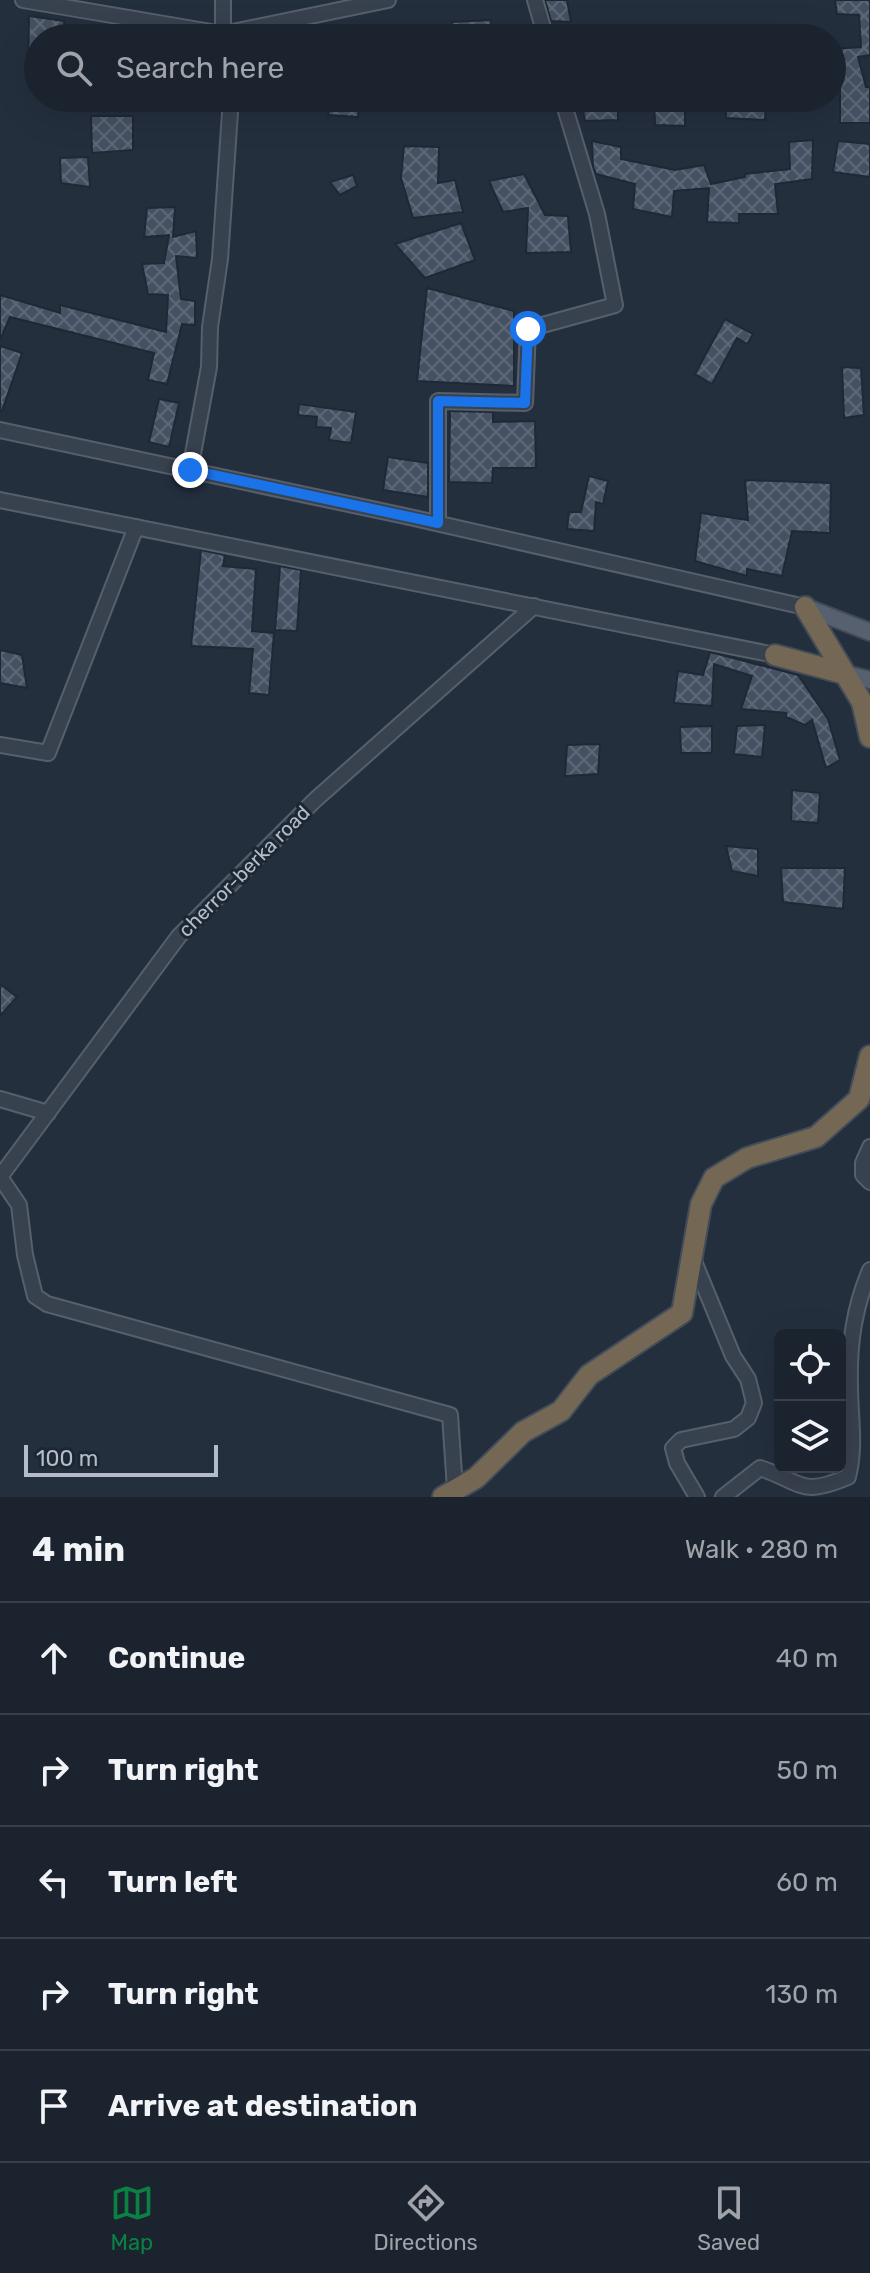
<!DOCTYPE html>
<html lang="en">
<head>
<meta charset="utf-8">
<style>
	body { margin:0; font-family:Rubik,sans-serif; background:#242b36; color:#f1f3f6 }
	.controls { position:absolute; right:24px; bottom:24px; display:grid; overflow:hidden; border-radius:12px; box-shadow:0 8px 32px #0002 }
	.controls button { width:72px; height:72px; display:grid; place-items:center; padding:0; border:0; border-bottom:2px solid #39404a; background:#1b232e; color:#f1f3f6; font:40px sans-serif }
	.scale { position:absolute; left:24px; bottom:20px; width:194px; box-sizing:border-box; padding-left:8px; border:4px solid #b4bcc9; border-top:0; font-size:22px; line-height:28px; white-space:nowrap; color:#b4bcc9; -webkit-text-stroke:6px #1d2633; paint-order:stroke }
	.stop { position:absolute; width:24px; height:24px; margin:-18px; border:6px solid #1a73e8; border-radius:50%; background:#fff }
	.stop.end { background:#1a73e8; border-color:#fff; box-shadow:0 2px 8px #0008 }
	.list { margin:0; padding:0; list-style:none }
	h2 { display:flex; justify-content:space-between; align-items:center; height:104px; margin:0; padding:0 32px; font-size:34px }
	h2 small { font-size:26px; font-weight:400; color:#a0a4aa }
	.list li { display:grid; grid-template-columns:52px 1fr auto; gap:24px; align-items:center; box-sizing:border-box; height:112px; padding:0 32px; border-top:2px solid #39404a }
	.list b { display:block; font-size:30px; white-space:nowrap }
	.list em { font-size:26px; font-style:normal; color:#a0a4aa }
	.icon { flex:none; width:44px; height:44px; fill:none; stroke:currentColor; stroke-width:2; stroke-linecap:round; stroke-linejoin:round }
	.map { position:relative; flex:none; width:870px; height:1497px; overflow:hidden }
	.search { position:absolute; background:#1b232e; box-shadow:0 8px 32px #0002; left:24px; right:24px; top:24px; height:88px; display:flex; align-items:center; gap:20px; box-sizing:border-box; padding:0 28px; border-radius:44px; color:#a0a4aa; font-size:30px }
	.sheet { height:664px; background:#1b232e }
	nav { display:flex; justify-content:space-around; align-items:center; box-sizing:border-box; height:112px; border-top:2px solid #39404a; background:#1b232e; font-size:22px; color:#a0a4aa }
	nav a { display:grid; justify-items:center; gap:4px }
	nav .on { color:#0b8043 }
	.map>svg:first-child { display:block }
</style>
</head>
<body>
<div class="map">
<svg width="870" height="1497" viewBox="0 0 870 1497">
	<defs>
		<pattern id="building-cross-hatch" width="8" height="8" patternUnits="userSpaceOnUse" patternTransform="scale(2)"><rect width="8" height="8" fill="#455162"/><path d="M0 0l8 8M0 8l8-8" fill="none" stroke="#5d6877"/></pattern>
	</defs>
	<rect width="100%" height="100%" fill="#242f3e"/>
	<g fill="url(#building-cross-hatch)" stroke="#1f2835" stroke-width="2">
		<polygon points="545,0 567,0 571,22 551,21"/>
		<polygon points="835,0 870,0 870,55 858,57 866,87 870,87 870,123 840,123 840,79 832,80 832,49 861,47 859,15 837,14"/>
		<polygon points="29,16 64,21 65,38 38,38 38,72 28,72"/>
		<polygon points="491,20 489,38 449,38 452,22"/>
		<polygon points="410,25 409,38 370,38 370,26"/>
		<polygon points="83,26 122,33 121,38 84,38"/>
		<polygon points="153,98 196,98 196,106 153,109"/>
		<polygon points="332,98 360,98 358,117 328,115"/>
		<polygon points="581,98 618,98 618,120 585,121"/>
		<polygon points="685,98 685,126 655,125 654,99"/>
		<polygon points="726,98 766,98 765,120 726,118"/>
		<polygon points="91,116 133,116 133,150 92,153"/>
		<polygon points="813,140 812,179 775,184 778,214 739,214 739,223 707,222 709,188 674,191 672,217 633,209 635,184 596,174 593,167 592,141 621,147 621,159 675,170 704,165 711,184 745,177 745,174 790,169 789,142"/>
		<polygon points="838,141 870,144 870,177 833,172"/>
		<polygon points="404,146 439,147 438,183 455,180 463,212 413,218 401,178"/>
		<polygon points="88,157 90,187 61,183 60,158"/>
		<polygon points="524,174 545,215 568,216 571,252 526,253 528,208 503,212 489,181"/>
		<polygon points="353,175 357,186 340,195 330,182"/>
		<polygon points="175,207 173,237 196,231 197,258 176,256 181,299 195,301 195,325 182,324 167,384 148,380 154,353 10,317 0,340 0,295 60,313 60,305 166,332 168,295 148,294 142,264 164,263 169,235 144,237 147,208"/>
		<polygon points="461,223 475,260 425,278 395,244"/>
		<polygon points="427,288 514,311 514,386 417,381"/>
		<polygon points="725,319 753,334 747,344 737,338 712,384 695,374"/>
		<polygon points="0,346 22,353 2,411 0,411"/>
		<polygon points="842,367 861,368 864,415 844,418"/>
		<polygon points="159,399 179,403 169,447 149,442"/>
		<polygon points="299,404 356,412 351,443 329,440 331,428 316,427 317,417 298,415"/>
		<polygon points="450,411 493,412 493,422 535,421 536,468 493,468 492,483 449,482"/>
		<polygon points="388,457 428,463 428,497 383,490"/>
		<polygon points="589,476 608,481 603,504 596,502 594,531 567,529 569,512 581,512"/>
		<polygon points="745,480 831,483 830,533 792,531 782,576 747,569 747,576 695,561 701,513 748,520"/>
		<polygon points="201,550 225,555 223,566 256,569 252,631 274,633 269,695 249,693 253,649 191,646"/>
		<polygon points="280,566 301,570 297,631 275,630"/>
		<polygon points="0,650 22,655 27,688 0,683"/>
		<polygon points="710,652 798,675 828,719 840,760 826,768 812,720 805,725 786,717 786,713 741,709 752,676 714,664 712,706 674,703 678,671 703,675"/>
		<polygon points="765,725 762,757 734,754 737,726"/>
		<polygon points="712,726 712,753 681,753 680,727"/>
		<polygon points="600,744 598,774 565,776 567,745"/>
		<polygon points="792,790 820,793 818,823 791,821"/>
		<polygon points="726,846 758,849 758,876 732,871"/>
		<polygon points="781,868 845,868 843,909 783,902"/>
		<polygon points="0,984 17,997 0,1016"/>
	</g>
	<g fill="none" stroke-linecap="round" stroke-linejoin="round">
		<defs>
			<g id="minor">
				<polyline points="23,0 223,34 223,38"/>
				<polyline points="223,0 223,34 388,0"/>
				<polyline points="535,0 546,38"/>
				<polyline points="0,430 405,516 805,607"/>
				<polyline points="190,470 209,367 210,327 220,259 231,98"/>
				<polyline points="0,500 775,655"/>
				<polyline points="438,523 438,401 525,403 528,329 615,305 597,214 562,98"/>
				<polyline points="0,745 48,753 136,527"/>
				<polyline points="0,1099 48,1113"/>
				<polyline points="870,1147 863,1163 863,1175 870,1182"/>
				<polyline points="0,1177 179,936 315,800 534,606"/>
				<polyline points="0,1177 19,1205 25,1255 35,1296 47,1304 450,1415 455,1489"/>
				<polyline points="693,1259 733,1356 748,1379 754,1403 748,1418 734,1429 681,1440 673,1448 677,1463 697,1497"/>
				<path d="M723 1497 760 1468C804 1483 800 1497 848 1477 856 1445 850 1417 850 1385 849 1344 854 1308 870 1270"/>
			</g>
			<g id="major">
				<polyline points="805,607 870,632"/>
				<polyline points="842,673 870,680"/>
			</g>
			<g id="highway">
				<polyline points="805,607 862,702 870,737"/>
				<polyline points="775,655 842,673"/>
				<polyline points="443,1497 476,1478 523,1432 561,1411 589,1375 682,1313 701,1204 714,1178 747,1158 816,1137 859,1099 870,1056"/>
			</g>
		</defs>
		<use href="#minor" stroke="#565f6c" stroke-width="18"/>
		<use href="#major" stroke="#414a57" stroke-width="20"/>
		<use href="#highway" stroke="#434c59" stroke-width="24"/>
		<use href="#minor" stroke="#38414e" stroke-width="14"/>
		<use href="#major" stroke="#56606e" stroke-width="16"/>
		<use href="#highway" stroke="#746855" stroke-width="20"/>
	</g>
	<g fill="none" stroke-linecap="round" stroke-linejoin="round">
		<polyline stroke="#1a73e8" stroke-width="10" points="190,470 438,523 438,401 525,403 528,329"/>
	</g>
	<g text-anchor="middle" stroke-width="6" stroke-linejoin="round" paint-order="stroke">
		<g font-size="20" fill="#b4bcc9" stroke="#1d2633">
			<text transform="translate(244 871) rotate(-45)" y="7">cherror-berka road</text>
		</g>
	</g>
</svg>
<div class="controls">
<button><svg class="icon" aria-label="locate" viewBox="0 0 24 24"><circle cx="12" cy="12" r="6"/><path d="M12 2v4M12 18v4M2 12h4M18 12h4"/></svg></button>
<button><svg class="icon" aria-label="layers" viewBox="0 0 24 24"><path d="M12 4l9 5-9 5-9-5zM3 14l9 5 9-5"/></svg></button>
</div>
<div class="scale">100 m</div>
<div class="stop" style="left:528px;top:329px"></div>
<div class="stop end" style="left:190px;top:470px"></div>
<div class="search"><svg class="icon" aria-label="search" viewBox="0 0 24 24"><circle cx="10" cy="10" r="6"/><path d="M15 15l6 6"/></svg>Search here</div>
</div>
<section class="sheet">
<h2>4 min<small>Walk · 280 m</small></h2>
<ul class="list">
<li><svg class="icon" aria-label="ahead" viewBox="0 0 24 24"><path d="M12 20V5M6 11l6-6 6 6"/></svg><div><b>Continue</b></div><em>40 m</em></li>
<li><svg class="icon" aria-label="right" viewBox="0 0 24 24"><path d="M7 20v-9h11M14 6l5 5-5 5"/></svg><div><b>Turn right</b></div><em>50 m</em></li>
<li><svg class="icon" aria-label="left" viewBox="0 0 24 24"><path d="M17 20v-9H6M10 6l-5 5 5 5"/></svg><div><b>Turn left</b></div><em>60 m</em></li>
<li><svg class="icon" aria-label="right" viewBox="0 0 24 24"><path d="M7 20v-9h11M14 6l5 5-5 5"/></svg><div><b>Turn right</b></div><em>130 m</em></li>
<li><svg class="icon" aria-label="arrive" viewBox="0 0 24 24"><path d="M6 21V4h12l-3 4 3 4H6"/></svg><div><b>Arrive at destination</b></div></li>
</ul>
</section>
<nav>
<a class="on"><svg class="icon" aria-label="map" viewBox="0 0 24 24"><path d="M3 6l6-2 6 2 6-2v14l-6 2-6-2-6 2zM9 4v14M15 6v14"/></svg>Map</a>
<a><svg class="icon" aria-label="directions" viewBox="0 0 24 24"><path d="M12 3l9 9-9 9-9-9zM9 14v-3h6M13 9l2 2-2 2"/></svg>Directions</a>
<a><svg class="icon" aria-label="saved" viewBox="0 0 24 24"><path d="M7 4h10v16l-5-4-5 4z"/></svg>Saved</a>
</nav>
</body>
</html>
